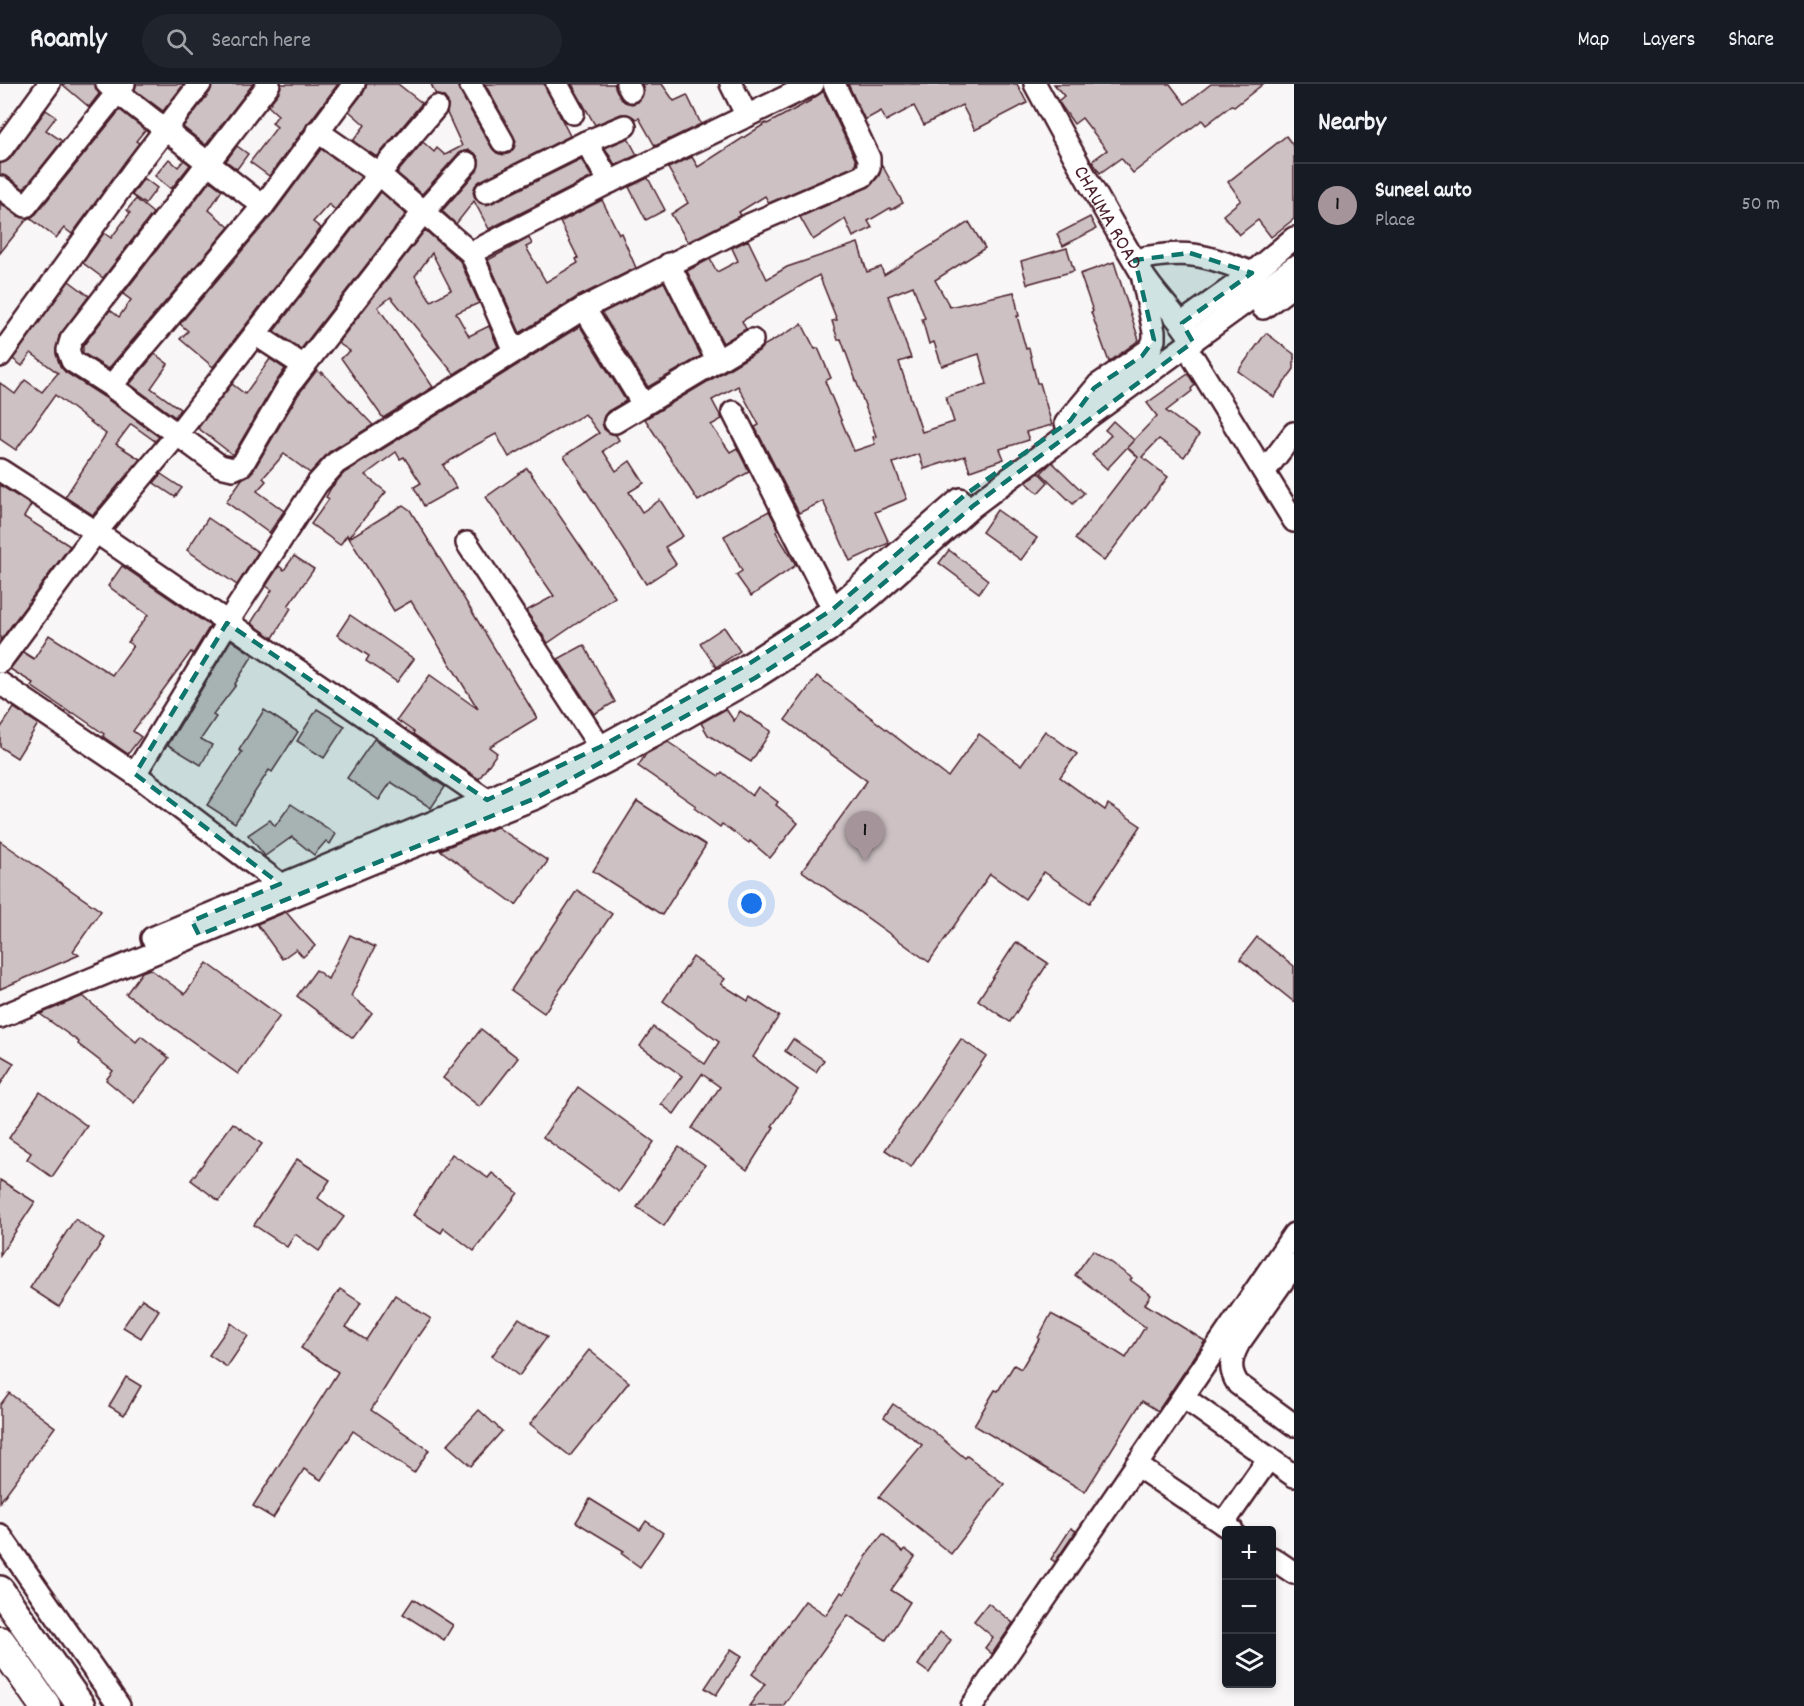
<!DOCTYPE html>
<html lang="en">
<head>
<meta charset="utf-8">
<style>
	body { margin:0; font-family:Dekko,sans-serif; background:#20242c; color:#f1f3f6 }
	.controls { position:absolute; right:18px; bottom:18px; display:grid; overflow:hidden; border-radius:6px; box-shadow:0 3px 9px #0003 }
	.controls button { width:54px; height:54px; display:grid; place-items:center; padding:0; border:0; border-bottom:2px solid #363941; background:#171b24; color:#f1f3f6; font:30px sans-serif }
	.you { position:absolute; left:752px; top:820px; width:21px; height:21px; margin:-15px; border:4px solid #fff; border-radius:50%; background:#1a73e8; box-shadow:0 0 0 9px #1a73e833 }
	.badge { display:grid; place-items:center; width:39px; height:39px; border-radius:50%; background:#a6949b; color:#111; font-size:20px; font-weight:700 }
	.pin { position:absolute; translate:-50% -50px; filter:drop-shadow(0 2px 3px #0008) }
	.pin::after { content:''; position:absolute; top:32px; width:21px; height:18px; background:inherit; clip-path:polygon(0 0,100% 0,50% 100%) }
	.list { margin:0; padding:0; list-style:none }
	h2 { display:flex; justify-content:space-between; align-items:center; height:78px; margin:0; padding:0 24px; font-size:26px }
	h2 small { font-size:20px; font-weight:400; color:#9ea1a6 }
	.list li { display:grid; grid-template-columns:39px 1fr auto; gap:18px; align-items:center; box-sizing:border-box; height:84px; padding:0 24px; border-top:2px solid #363941 }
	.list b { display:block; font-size:22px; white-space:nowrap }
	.list p { margin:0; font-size:20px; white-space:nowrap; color:#9ea1a6 }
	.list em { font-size:20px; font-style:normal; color:#9ea1a6 }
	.icon { flex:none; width:33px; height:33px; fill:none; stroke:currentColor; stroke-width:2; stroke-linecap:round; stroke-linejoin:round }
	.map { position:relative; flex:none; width:1294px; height:1622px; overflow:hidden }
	header { display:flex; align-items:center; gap:36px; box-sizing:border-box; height:84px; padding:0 30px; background:#171b24; border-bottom:2px solid #363941 }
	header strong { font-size:28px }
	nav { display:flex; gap:33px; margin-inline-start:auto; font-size:21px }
	.search { width:420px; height:54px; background:#20242c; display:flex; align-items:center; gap:15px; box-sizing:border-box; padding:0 21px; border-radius:33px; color:#9ea1a6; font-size:22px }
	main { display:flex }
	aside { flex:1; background:#171b24 }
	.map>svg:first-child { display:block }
</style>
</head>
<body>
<header>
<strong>Roamly</strong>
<div class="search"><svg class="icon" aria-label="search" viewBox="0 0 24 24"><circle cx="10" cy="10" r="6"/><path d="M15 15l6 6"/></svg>Search here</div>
<nav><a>Map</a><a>Layers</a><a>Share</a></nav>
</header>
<main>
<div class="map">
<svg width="1294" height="1622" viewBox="0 0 1294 1622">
	<rect width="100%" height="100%" fill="#f8f6f7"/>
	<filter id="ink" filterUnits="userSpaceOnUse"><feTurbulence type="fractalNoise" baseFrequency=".0167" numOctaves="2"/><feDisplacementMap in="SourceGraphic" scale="12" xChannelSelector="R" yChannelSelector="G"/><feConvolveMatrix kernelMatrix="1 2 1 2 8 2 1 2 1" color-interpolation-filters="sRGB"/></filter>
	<g filter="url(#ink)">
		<g fill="#cdc1c4" stroke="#4a1f2b" stroke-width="1.5" fill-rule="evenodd">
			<polygon points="62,0 95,0 99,10 89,23"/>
			<polygon points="136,0 184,0 163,27 135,6"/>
			<polygon points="213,0 253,0 206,61 183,43 210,8"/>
			<polygon points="281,0 338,0 269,92 250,78 277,43 272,39 278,31 268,22 279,8"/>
			<polygon points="367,0 398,0 422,19 377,73 353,57 365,41 349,27 364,8"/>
			<polygon points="431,0 457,0 459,6 492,64 497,69 504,71 510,69 514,64 516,57 485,0 544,0 570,52 480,97 475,102 473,108 475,114 480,119 486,121 492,119 581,75 592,93 489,145 474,117 456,140 442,127 477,87 479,76 475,69 469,66 458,70 422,110 397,89 423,58 434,68 437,64 445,71 462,62 447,29 448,18 444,13 436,11"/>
			<polygon points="572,0 614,0 620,14 625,18 632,20 638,18 642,13 644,6 642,0 662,0 674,17 687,11 701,40 655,62 639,34 636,35 627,30 621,30 595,41"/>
			<polygon points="848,0 1017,0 1027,19 975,46 962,21 924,41 914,22 886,37 881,27 865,36"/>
			<polygon points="1054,0 1170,0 1185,20 1211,0 1263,0 1234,23 1232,21 1206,41 1202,36 1133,89 1121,74 1100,89 1092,77 1107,66 1082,34 1074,40 1058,17 1064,12"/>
			<polygon points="823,7 856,77 855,82 769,119 765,112 739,128 741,131 688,158 671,130 688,119 668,84 692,73 698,83 766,39 767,40 810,17"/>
			<polygon points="46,26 56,33 46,46 62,57 24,105 8,93 0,90 0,80 10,75"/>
			<polygon points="120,26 145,46 136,57 139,59 72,150 64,144 56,154 30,134 36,130"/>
			<polygon points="1286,52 1294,63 1294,135 1271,153 1258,136 1239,151 1223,131 1241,116 1228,98"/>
			<polygon points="628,54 637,71 615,81 605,64"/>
			<polygon points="237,62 248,70 237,85 226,77"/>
			<polygon points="321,65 361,93 335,126 329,120 313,138 321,144 213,283 180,255 188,247 180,240 273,130"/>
			<polygon points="169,75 178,83 184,76 190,81 171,105 155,92"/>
			<polygon points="882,81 903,119 891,126 890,124 868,137 872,144 853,153 845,135 813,156 800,133 869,103 879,92"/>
			<polygon points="144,94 157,104 145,120 132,111"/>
			<polygon points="648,94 665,126 646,136 629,103"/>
			<polygon points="210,97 222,106 209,126 229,143 108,285 83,269 83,262 110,226 119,233 131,216 123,210"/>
			<polygon points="381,108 406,130 301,265 274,247"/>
			<polygon points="136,115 153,129 103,194 83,179 104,149 111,154 130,129 127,126"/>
			<polygon points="602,116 619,150 621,149 636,184 577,213 520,249 488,176 529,154 532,160 526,163 546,198 578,179 576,175 578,174 560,138"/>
			<polygon points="0,119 18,132 28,134 0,169"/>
			<polygon points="1090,133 1096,145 1063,162 1057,150"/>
			<path d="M969 138 985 164 935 196 950 223 1014 208 1019 232H1017L1026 265 1029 264 1037 299H1040L1052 341 1026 348 1029 356 1000 365 1004 375 970 387 965 372 924 385 919 370 893 379 907 415 875 428 889 459 850 477 823 417 799 429 755 343 759 341 738 302 712 316 722 335 711 341 730 368 737 364 749 388 698 417 645 335 759 267 763 262 802 240 815 265 818 264 831 294 825 297 854 367 875 360 873 353 876 352 841 255 838 256 832 237 837 236 819 191 742 237 746 245 723 259 687 187 710 175 717 188 738 177 732 164 748 156 767 195 787 183 858 159 867 188 881 183 884 191ZM913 202 925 234 922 235 929 260 934 258 942 282 979 270 987 300 946 313 954 338 922 348 899 278 911 274 888 212Z"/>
			<path d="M425 146 460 177 479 219 456 229 469 252 489 242 498 263 454 290 391 213 378 223 433 303 383 334 341 274 350 267 338 259ZM432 169 451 206 431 217 415 192Z"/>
			<polygon points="1067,164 1074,187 1027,200 1021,177"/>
			<polygon points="1114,178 1139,256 1109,278 1091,228 1093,227 1080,190"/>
			<polygon points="69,197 89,212 59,252 56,270 60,282 65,288 104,313 159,353 155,357 131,340 116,360 140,375 93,431 65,413 106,350 55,311 16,366 0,355 0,299 15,310 25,296 42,308 58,289 31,269 22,282 13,275"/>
			<polygon points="664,198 701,272 648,303 602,229"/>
			<polygon points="580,242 626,317 608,327 604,332 602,339 604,345 609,349 616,351 619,356 603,367 616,387 630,377 644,399 629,408 642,428 660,416 683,452 665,463 676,480 646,500 564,372 599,349 585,330 509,373 496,350 474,362 443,381 456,404 424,422 414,403 421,399 404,373 400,375 396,368 365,391 386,408 348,454 347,451 340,461 311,440 329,415 326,413 331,404 344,389"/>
			<polygon points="1266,249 1294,270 1294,285 1274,313 1238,287"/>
			<polygon points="155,270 168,280 151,304 180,325 175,333 130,300"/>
			<polygon points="270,275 285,285 276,298 233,371 198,344 232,300 245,310"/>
			<polygon points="317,286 321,290 322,288 373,341 329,368 310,389 284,370 263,394 266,397 257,407 284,427 269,449 226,418 242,395 253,387 298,311"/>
			<polygon points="1188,290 1195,301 1191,305 1192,307 1166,327 1199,351 1184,373 1159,355 1142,373 1168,393 1104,477 1075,455 1138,373 1127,363 1157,332 1147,319"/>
			<polygon points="1113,337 1134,356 1107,385 1092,371 1111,351 1105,346"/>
			<polygon points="1052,378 1084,409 1073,420 1041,389"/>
			<polygon points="527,384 615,513 548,559 526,527 554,512 486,413"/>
			<polygon points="1039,389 1048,398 1038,409 1026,398"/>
			<polygon points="161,390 182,404 175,413 154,399"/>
			<polygon points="0,401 31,421 24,433 70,462 0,557"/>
			<polygon points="403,421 410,426 537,634 489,663 497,669 479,695 413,650 414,648 397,636 430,591 478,625 411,517 394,527 349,454"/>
			<polygon points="997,426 1037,454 1021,476 982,448"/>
			<polygon points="769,427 779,446 776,448 796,481 751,512 736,491 742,487 724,452"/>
			<polygon points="208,434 258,468 237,501 187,466"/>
			<polygon points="949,466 988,496 979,509 939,479"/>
			<polygon points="294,472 314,485 288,522 291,524 273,554 251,539 272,506 266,502 279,482 284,486"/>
			<polygon points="122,482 210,542 193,570 191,568 133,647 141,653 128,670 105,654 103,652 104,650 74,629 72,630 31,602 33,599 10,585 23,568 34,575 49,551 112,591 133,562 128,558 148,531 108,502"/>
			<polygon points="350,531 414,575 397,598 366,577 369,572 337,551"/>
			<polygon points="724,543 740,567 716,583 700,559"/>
			<polygon points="231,556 253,571 235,600 236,601 213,631 216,633 201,655 212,661 201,681 168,661"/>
			<polygon points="584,561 615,618 594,630 558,575"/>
			<polygon points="817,592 948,693 979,650 1021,681 1045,647 1077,670 1060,693 1105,726 1108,720 1141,742 1090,819 1044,788 1025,815 990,790 929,878 802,787 867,697 785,636"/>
			<polygon points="14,624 38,640 17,674 0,663 0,645"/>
			<polygon points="317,625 345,642 324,674 297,657"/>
			<polygon points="726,625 734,637 740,627 771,647 751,678 708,651 701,639"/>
			<polygon points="264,626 298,648 272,688 269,686 235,739 207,721 242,668 239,666"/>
			<polygon points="374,655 445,703 431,724 391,698 379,716 347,694"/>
			<polygon points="668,658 719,692 722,688 752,712 758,703 778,718 776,721 798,739 770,774 750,757 749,759 722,740 720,743 694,724 696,722 638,682 646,670"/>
			<polygon points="637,717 706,761 662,831 593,787"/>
			<polygon points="291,720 336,750 330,760 326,757 314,771 292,753 265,772 248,751 270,736 275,742"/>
			<polygon points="497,743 548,777 516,821 440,766"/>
			<polygon points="0,757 101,827 73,867 79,871 0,905"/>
			<polygon points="577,806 612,830 544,929 511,906"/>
			<polygon points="286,828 315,862 303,873 296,865 282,875 257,840"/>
			<polygon points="350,851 375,863 351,912 372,929 353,954 297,912 316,886 328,895"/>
			<polygon points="1257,853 1294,882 1294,918 1240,875"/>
			<polygon points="1016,858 1048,879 1010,938 978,916"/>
			<polygon points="693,873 725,895 721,900 748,917 750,913 779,932 753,973 798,1006 772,1042 774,1043 747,1086 692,1044 720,1003 702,990 674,1030 661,1020 682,992 640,962 653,943 705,980 719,958 663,917"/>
			<polygon points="207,879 280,932 238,990 126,910 142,888 150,885 185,910"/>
			<polygon points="83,912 136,958 141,952 169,974 134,1019 106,996 113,987 78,960 79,958 40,930"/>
			<polygon points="481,945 518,974 480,1023 443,994"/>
			<polygon points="793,955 824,976 816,988 785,967"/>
			<polygon points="961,955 986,972 911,1083 885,1066"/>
			<polygon points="0,971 14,979 0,1001"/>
			<polygon points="578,1003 654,1058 619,1108 543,1053"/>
			<polygon points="40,1008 87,1042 52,1093 27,1075 31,1069 9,1054"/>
			<polygon points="233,1039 262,1060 219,1117 191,1096"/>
			<polygon points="679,1063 705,1081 664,1142 637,1123"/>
			<polygon points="452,1070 488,1094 492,1089 518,1109 474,1167 444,1144 441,1149 413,1131"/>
			<polygon points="297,1075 330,1096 318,1114 344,1133 319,1167 295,1150 287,1163 254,1141"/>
			<polygon points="0,1096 35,1118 0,1171"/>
			<polygon points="75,1135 104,1155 59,1223 30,1204"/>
			<polygon points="1093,1166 1132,1194 1130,1196 1151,1211 1145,1220 1205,1257 1158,1327 1142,1317 1085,1408 974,1341 995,1306 998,1307 1014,1281 1021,1285 1039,1255 1038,1254 1051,1230 1090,1251 1126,1274 1145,1243 1075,1191"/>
			<polygon points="340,1205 361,1219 346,1243 366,1256 395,1211 431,1235 419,1252 418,1251 371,1326 429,1366 414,1389 353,1347 321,1396 304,1385 273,1434 253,1422 338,1288 301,1264"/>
			<polygon points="142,1215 159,1226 141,1254 123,1243"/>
			<polygon points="519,1234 547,1253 519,1292 492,1272"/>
			<polygon points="231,1239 248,1252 227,1283 209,1271"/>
			<polygon points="589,1266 629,1298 570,1372 530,1340"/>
			<polygon points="126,1293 141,1302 124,1331 109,1322"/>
			<polygon points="9,1309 55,1343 0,1418 0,1321"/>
			<polygon points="893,1320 933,1347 965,1374 967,1372 1004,1400 951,1470 879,1413 922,1361 884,1333"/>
			<polygon points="479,1326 502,1347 471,1382 447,1361"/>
			<polygon points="590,1415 640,1446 646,1437 663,1449 640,1483 622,1470 624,1467 576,1438"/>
			<polygon points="1071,1444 1076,1447 1055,1478 1051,1475"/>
			<polygon points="883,1450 903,1468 905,1465 915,1473 891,1506 910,1518 886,1556 848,1531 783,1622 749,1622 765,1600 752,1590 805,1517 826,1531 841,1508 844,1510 866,1474 865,1473"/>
			<polygon points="413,1515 453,1541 444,1556 403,1530"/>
			<polygon points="988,1519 1013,1539 992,1570 985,1564 993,1553 974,1537"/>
			<polygon points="940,1548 951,1556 929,1589 918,1581"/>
			<polygon points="731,1565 742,1572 716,1611 705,1604"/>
		</g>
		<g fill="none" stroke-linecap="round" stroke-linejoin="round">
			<defs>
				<g id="minor">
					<polyline points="107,0 263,122"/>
					<polyline points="269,0 71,256 68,266 72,277 111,302 220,382 233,385 242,381 287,304 424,127"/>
					<polyline points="470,0 503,58"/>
					<polyline points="557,0 573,29"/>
					<polyline points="627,0 631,7"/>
					<polyline points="731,0 747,32"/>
					<path id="s1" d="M1035 0C1069 64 1104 126 1141 188 1156 213 1178 231 1193 258"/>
					<polyline points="317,47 379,90 471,169 514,267"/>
					<polyline points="586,58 610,98"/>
					<polyline points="0,67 49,0"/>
					<polyline points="0,103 26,122 124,0"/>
					<polyline points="486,108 586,58 625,42"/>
					<polyline points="427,124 467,79"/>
					<polyline points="471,169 610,98 813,0"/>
					<path d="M1135 176C1185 165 1205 170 1252 189"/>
					<polyline points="669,180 717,276"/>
					<polyline points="584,224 643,320"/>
					<polyline points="1263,224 1294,201"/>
					<polyline points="1182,239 1252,189 1294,154"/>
					<polyline points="255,250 304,282"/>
					<polyline points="0,272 134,86 200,0"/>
					<polyline points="1194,275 1294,437"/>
					<polyline points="111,302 263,122 354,0"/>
					<polyline points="733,328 833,525"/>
					<polyline points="615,338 752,256"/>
					<polyline points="1066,339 1098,301 1150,265 1154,256 1154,248 1142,190"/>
					<polyline points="0,386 96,448 487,716 493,725"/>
					<polyline points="1264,388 1294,349"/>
					<polyline points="467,459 600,663"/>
					<polyline points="0,578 96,448 176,352 379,90 436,23"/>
					<polyline points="0,599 135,690 280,800 286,811"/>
					<polyline points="135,690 227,539 317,400 336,379 584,224 749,141 863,92 869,84 869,74 834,0"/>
					<polyline points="152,854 487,716 600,663 747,581 833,525 960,415"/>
					<polyline points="0,933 369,780 536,714 610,676 755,594 827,548 873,511 973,422 1074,346 1087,334 1294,183"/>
					<path d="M1294 1181 1239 1259C1231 1274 1228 1285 1238 1300L1294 1341"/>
					<polyline points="1183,1313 1294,1392"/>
					<polyline points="1136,1381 1232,1446"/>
					<polyline points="1223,1440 1269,1374"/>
					<polyline points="0,1451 119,1622"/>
					<polyline points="1272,1474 1294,1489"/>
					<polyline points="972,1622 1294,1150"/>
				</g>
				<polyline id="major" points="0,1506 81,1622"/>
				<polyline id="highway" points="0,1558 45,1622"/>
			</defs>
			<use href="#minor" stroke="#4a1f2b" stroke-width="26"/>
			<use href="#major" stroke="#4a1f2b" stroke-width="32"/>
			<use href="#highway" stroke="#4a1f2b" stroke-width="34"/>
			<use href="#minor" stroke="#fff" stroke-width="21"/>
			<use href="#major" stroke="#fff" stroke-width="27"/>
			<use href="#highway" stroke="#fff" stroke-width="30"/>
		</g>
	</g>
	<path fill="#0f766e" fill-opacity="0.2" stroke="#0f766e" stroke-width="4.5" stroke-dasharray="12 8" stroke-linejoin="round" d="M1190 169 1252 189 1182 239 1193 258 973 422 827 548 755 594 536 714 199 851 192 837 280 800 135 690 227 539 487 716 600 663 747 581 833 525 966 410 1070 337 1094 304 1142 272 1154 256 1135 176Z"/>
	<g text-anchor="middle" stroke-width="6" stroke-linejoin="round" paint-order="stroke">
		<g font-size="21" fill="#4a1f2b" stroke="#fff">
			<text dy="7" stroke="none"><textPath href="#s1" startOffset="152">CHAUMA ROAD</textPath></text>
		</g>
	</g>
</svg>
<div class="controls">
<button>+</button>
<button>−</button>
<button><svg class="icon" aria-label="layers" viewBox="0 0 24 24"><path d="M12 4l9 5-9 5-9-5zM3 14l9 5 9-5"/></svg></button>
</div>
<div class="you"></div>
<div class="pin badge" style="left:865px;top:777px">1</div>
</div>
<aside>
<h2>Nearby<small></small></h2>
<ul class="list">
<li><span class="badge">1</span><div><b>Suneel auto</b><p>Place</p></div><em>50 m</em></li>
</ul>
</aside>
</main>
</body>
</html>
